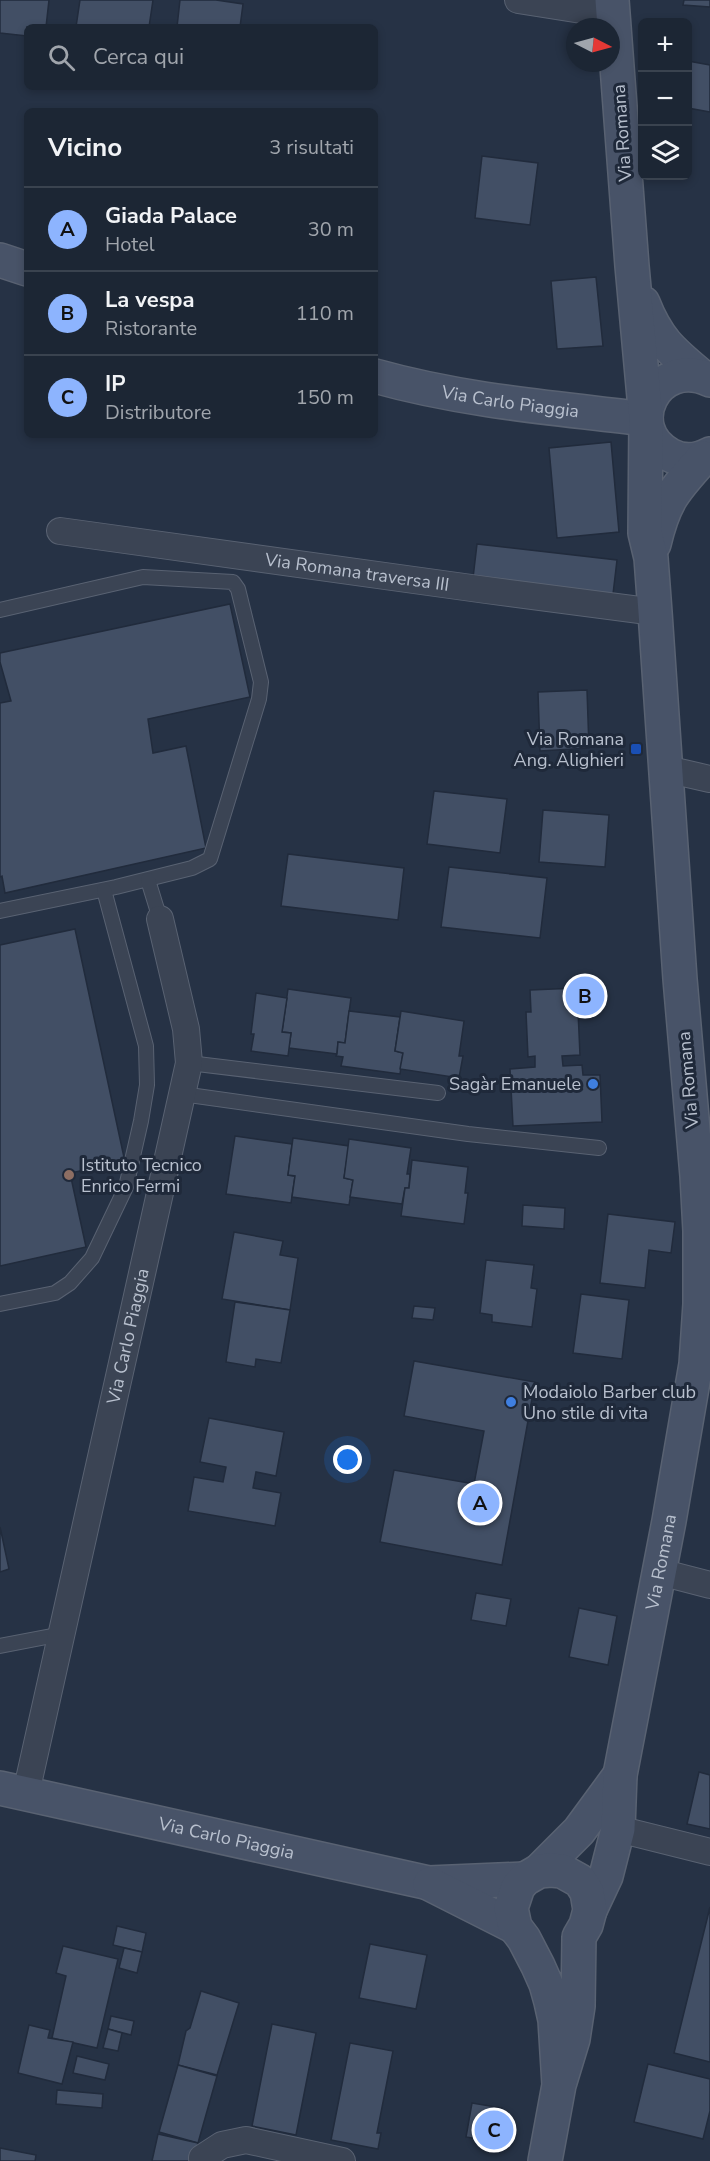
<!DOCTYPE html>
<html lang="it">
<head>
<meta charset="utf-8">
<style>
	body { margin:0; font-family:"Nunito Sans",sans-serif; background:#293240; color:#f1f3f6 }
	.controls { position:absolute; right:18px; top:18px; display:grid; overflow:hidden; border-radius:9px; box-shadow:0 3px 9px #0003 }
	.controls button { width:54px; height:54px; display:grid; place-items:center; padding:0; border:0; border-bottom:2px solid #3a434f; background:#1c2634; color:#f1f3f6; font:30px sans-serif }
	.compass { position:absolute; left:566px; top:18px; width:54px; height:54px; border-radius:50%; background:#1c2634; box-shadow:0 3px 9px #0003; rotate:96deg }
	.you { position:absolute; left:348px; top:1460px; width:21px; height:21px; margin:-15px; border:4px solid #fff; border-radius:50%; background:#1a73e8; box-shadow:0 0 0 9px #1a73e833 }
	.badge { display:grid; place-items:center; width:39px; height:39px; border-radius:50%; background:#8db4fe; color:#111; font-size:20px; font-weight:700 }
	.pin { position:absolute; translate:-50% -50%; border:3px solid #fff; box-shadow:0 2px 6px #0006 }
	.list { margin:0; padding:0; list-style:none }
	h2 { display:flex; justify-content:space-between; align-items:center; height:78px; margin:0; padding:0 24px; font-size:26px }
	h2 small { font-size:20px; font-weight:400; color:#a0a5ac }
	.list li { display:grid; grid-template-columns:39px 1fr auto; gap:18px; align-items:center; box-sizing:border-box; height:84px; padding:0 24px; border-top:2px solid #3a434f }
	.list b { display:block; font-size:22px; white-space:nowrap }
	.list p { margin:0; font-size:20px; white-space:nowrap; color:#a0a5ac }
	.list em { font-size:20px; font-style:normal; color:#a0a5ac }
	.icon { flex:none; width:33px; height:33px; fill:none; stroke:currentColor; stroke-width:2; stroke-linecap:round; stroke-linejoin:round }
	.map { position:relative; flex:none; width:710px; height:2161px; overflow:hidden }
	.search { position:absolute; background:#1c2634; box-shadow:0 3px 9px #0003; left:24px; top:24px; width:354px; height:66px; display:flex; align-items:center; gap:15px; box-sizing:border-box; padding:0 21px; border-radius:9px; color:#a0a5ac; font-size:22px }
	.panel { position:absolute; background:#1c2634; box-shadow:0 3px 9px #0003; left:24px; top:108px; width:354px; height:330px; border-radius:9px }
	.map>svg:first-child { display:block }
</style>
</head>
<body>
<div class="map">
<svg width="710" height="2161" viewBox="0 0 710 2161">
	<rect width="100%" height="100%" fill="#263245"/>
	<g fill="#424f65" stroke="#212b3c" stroke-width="1.5">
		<polygon points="0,0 49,0 46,27 27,27 27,36 0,33"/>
		<polygon points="80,0 153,0 149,27 76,27"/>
		<polygon points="180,0 216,0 243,4 240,27 177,27"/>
		<polygon points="684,0 710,0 710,7 683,5"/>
		<polygon points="688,61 710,65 710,112 688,108"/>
		<polygon points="482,156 538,163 530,225 475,218"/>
		<polygon points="596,277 603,346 557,349 551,281"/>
		<polygon points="611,442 619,532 557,538 549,448"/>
		<polygon points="477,544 617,560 613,594 473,578"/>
		<polygon points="230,604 250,697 148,719 153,753 186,746 206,848 5,893 2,876 0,877 0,703 11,701 0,662 0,653"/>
		<polygon points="587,690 589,748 540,751 538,692"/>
		<polygon points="434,791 507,799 500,853 427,844"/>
		<polygon points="543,810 609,815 605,867 539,862"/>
		<polygon points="288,854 404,868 398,920 281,906"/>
		<polygon points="449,867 547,878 540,938 441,927"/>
		<polygon points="75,929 125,1162 70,1173 86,1247 0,1266 0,945"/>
		<polygon points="577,988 580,1055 562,1056 563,1066 582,1065 583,1075 600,1075 602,1122 513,1126 510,1069 535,1067 535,1056 528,1057 526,1012 531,1012 530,990"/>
		<polygon points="288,989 351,998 345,1043 338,1042 337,1054 289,1048 291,1033 282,1032"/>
		<polygon points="256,993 287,998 282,1032 291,1033 288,1056 251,1051 254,1034 251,1034"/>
		<polygon points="349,1011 400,1017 395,1051 403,1053 400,1074 341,1066 343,1057 336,1056 337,1054 338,1042 345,1043"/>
		<polygon points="401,1011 464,1021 459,1056 463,1056 459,1078 400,1069 403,1053 395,1051"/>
		<polygon points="235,1136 292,1144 288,1175 295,1176 291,1203 226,1194"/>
		<polygon points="293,1138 349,1146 344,1178 353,1180 349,1205 292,1197 295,1176 288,1175"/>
		<polygon points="349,1139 411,1148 407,1174 410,1174 409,1188 405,1188 402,1204 350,1197 353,1180 344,1178"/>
		<polygon points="412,1160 468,1167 465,1193 468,1193 464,1224 401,1216 405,1188 409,1188"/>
		<polygon points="523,1205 565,1208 564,1229 522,1226"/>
		<polygon points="608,1214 675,1222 671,1253 649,1250 645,1288 600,1283"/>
		<polygon points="234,1232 283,1241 280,1255 298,1258 290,1310 222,1299"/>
		<polygon points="486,1260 534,1265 531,1288 537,1289 532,1327 492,1322 492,1315 480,1313"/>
		<polygon points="581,1294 629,1300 622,1359 573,1353"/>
		<polygon points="235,1302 290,1310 281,1363 256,1359 255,1367 226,1362"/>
		<polygon points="414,1306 435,1308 433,1320 412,1318"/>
		<polygon points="414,1361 535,1382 502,1565 380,1542 394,1470 474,1484 484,1431 404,1416"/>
		<polygon points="209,1418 284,1432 276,1476 256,1472 253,1488 281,1493 275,1526 188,1511 194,1477 223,1482 226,1467 200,1462"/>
		<polygon points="0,1527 9,1569 0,1572"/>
		<polygon points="476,1593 511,1599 506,1626 471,1620"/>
		<polygon points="579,1608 617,1616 608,1665 569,1657"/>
		<polygon points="699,1772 710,1775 710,1829 687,1824"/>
		<polygon points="710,1907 710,2062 674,2053"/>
		<polygon points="117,1926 146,1933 142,1952 113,1945"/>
		<polygon points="370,1944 427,1955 416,2009 359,1998"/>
		<polygon points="63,1946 118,1959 97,2048 52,2038 66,1976 56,1973"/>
		<polygon points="124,1948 142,1952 137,1973 119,1968"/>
		<polygon points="201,1991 239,2003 217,2075 178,2065 186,2031 190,2028"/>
		<polygon points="111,2016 134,2021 131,2035 108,2029"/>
		<polygon points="272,2024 316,2033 296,2135 252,2126"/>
		<polygon points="29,2025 50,2030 48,2038 73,2042 62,2084 18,2073"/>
		<polygon points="108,2029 122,2033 118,2051 103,2048"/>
		<polygon points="350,2043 393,2051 377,2133 381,2133 378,2149 331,2140"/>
		<polygon points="77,2056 109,2064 105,2080 73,2073"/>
		<polygon points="648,2064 710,2079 710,2111 703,2139 634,2122"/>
		<polygon points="178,2065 217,2076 198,2143 159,2132"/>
		<polygon points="57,2090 103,2094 102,2108 56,2104"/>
		<polygon points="472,2103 502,2108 495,2142 466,2137"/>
		<polygon points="158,2134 198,2143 194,2161 152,2161"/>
		<polygon points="0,2148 36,2155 35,2161 0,2161"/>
	</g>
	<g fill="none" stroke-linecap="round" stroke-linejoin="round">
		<defs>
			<g id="lane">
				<polyline points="0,610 143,577 233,582 238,589 261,682 259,699 210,859 192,868 116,887 0,911"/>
				<polyline points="148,880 160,919"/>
				<polyline points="189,1063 438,1093"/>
				<polyline points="182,1094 468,1134 599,1148"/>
				<polyline points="0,1304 55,1293 70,1283 92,1258 126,1187 141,1121 147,1085 146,1046 104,890"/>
				<polyline points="0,1646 62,1634"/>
			</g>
			<g id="street">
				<polyline points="518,0 613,15"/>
				<path id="s1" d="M60 531 486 590 655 612"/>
				<polyline points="666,769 710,779"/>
				<polyline points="660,1572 710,1585"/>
				<path id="s2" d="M26 1793 189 1063 186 1029 160 919"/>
				<polyline points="618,1829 710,1852"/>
				<polyline points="202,2158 222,2145 246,2140 342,2161"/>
			</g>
			<g id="secondary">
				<polyline points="0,260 27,269"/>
				<path d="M643 303C657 339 671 351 700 375"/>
				<path id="s3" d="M375 376C464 401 555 408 646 419"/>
				<path d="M710 380C656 355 620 428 670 455 683 462 697 461 710 454"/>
				<path d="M654 544C664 501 674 490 703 458"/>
				<path id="s4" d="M0 1788 429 1883 525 1879"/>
				<polyline points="539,1871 579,1831 620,1775"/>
				<polyline points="430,1884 515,1927"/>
				<path id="s5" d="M590 1910 606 1876 618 1829 620 1775 669 1521 696 1364 700 1304V1231L697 1176 680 979 655 612 651 558 645 533 646 419 632 266 612 0"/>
				<polyline points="545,2161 559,2085 573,2039 578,2006 579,1937 586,1925 590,1910 587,1892 580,1881 562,1871 551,1870 539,1871 525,1879 518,1887 511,1908 515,1927 524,1939 538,1966 546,1984 551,2002 555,2020 559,2085"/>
			</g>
		</defs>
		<use href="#lane" stroke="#596272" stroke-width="16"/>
		<use href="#street" stroke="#596272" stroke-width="28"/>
		<use href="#secondary" stroke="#596272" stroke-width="36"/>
		<use href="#lane" stroke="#3b4454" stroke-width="14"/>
		<use href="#street" stroke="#3b4454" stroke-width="26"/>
		<use href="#secondary" stroke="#485368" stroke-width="33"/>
	</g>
	<rect fill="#1a4fb4" stroke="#1f293a" stroke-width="2" x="630" y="743" width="12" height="12" rx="3"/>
	<g fill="#3f7fe0" stroke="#1f293a" stroke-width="2">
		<circle cx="593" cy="1084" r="6"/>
		<circle cx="511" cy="1402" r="6"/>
	</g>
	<circle fill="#8d6e63" stroke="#1f293a" stroke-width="2" cx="69" cy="1175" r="6"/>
	<g text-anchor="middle" stroke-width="6" stroke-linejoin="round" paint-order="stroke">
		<g font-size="18" fill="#b8c0ce" stroke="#1f293a">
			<text transform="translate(622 133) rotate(-94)" y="6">Via Romana</text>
			<text dy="6" stroke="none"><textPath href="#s3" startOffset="138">Via Carlo Piaggia</textPath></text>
			<text dy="6" stroke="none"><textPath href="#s1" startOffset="300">Via Romana traversa III</textPath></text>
			<text transform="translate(688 1080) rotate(-95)" y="6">Via Romana</text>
			<text dy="6" stroke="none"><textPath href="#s2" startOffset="468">Via Carlo Piaggia</textPath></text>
			<text dy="6" stroke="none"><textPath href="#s5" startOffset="357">Via Romana</textPath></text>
			<text dy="6" stroke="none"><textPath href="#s4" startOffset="232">Via Carlo Piaggia</textPath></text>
		</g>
		<g font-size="18" fill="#b8c0ce" stroke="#1f293a" text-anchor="end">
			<text x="624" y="745">Via Romana<tspan x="624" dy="21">Ang. Alighieri</tspan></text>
			<text x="581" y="1090">Sagàr Emanuele</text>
			<text x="81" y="1171" text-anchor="start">Istituto Tecnico<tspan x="81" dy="21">Enrico Fermi</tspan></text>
			<text x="523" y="1398" text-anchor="start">Modaiolo Barber club<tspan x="523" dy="21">Uno stile di vita</tspan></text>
		</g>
	</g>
</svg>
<div class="controls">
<button>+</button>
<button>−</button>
<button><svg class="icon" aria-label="layers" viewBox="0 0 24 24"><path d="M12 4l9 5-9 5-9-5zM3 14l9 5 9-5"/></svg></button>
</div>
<svg class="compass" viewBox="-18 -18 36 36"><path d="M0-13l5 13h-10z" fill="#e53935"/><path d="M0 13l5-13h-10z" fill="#a0a5ac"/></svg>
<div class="you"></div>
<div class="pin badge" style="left:480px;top:1503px">A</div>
<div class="pin badge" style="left:585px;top:996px">B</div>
<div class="pin badge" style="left:494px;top:2130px">C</div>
<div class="search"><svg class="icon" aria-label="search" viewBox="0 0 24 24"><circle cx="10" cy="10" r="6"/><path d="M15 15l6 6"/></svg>Cerca qui</div>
<section class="panel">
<h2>Vicino<small>3 risultati</small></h2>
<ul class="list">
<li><span class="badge">A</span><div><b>Giada Palace</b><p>Hotel</p></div><em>30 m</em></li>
<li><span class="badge">B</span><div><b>La vespa</b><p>Ristorante</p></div><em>110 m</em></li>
<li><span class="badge">C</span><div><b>IP</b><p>Distributore</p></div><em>150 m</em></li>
</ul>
</section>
</div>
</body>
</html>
